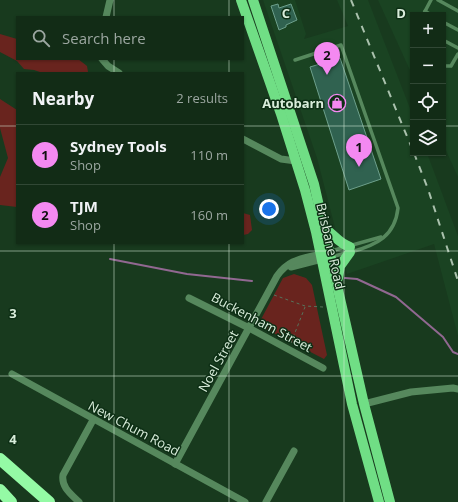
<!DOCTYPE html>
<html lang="en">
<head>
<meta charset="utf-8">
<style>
	body { margin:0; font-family:"Open Sans",sans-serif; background:#1b341f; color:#f1f3f6 }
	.controls { position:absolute; right:12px; top:12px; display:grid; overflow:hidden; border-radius:0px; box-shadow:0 1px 3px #0004 }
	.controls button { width:36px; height:36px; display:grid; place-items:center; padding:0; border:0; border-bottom:1px solid #314835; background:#122c16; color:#f1f3f6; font:20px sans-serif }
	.you { position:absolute; left:269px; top:209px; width:14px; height:14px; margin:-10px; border:3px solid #fff; border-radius:50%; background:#1a73e8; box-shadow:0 0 0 6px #1a73e833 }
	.badge { display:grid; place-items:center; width:26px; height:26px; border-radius:50%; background:#f489f1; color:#111; font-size:13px; font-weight:700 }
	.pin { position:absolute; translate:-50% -33px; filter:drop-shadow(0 1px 2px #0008) }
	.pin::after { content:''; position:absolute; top:21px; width:14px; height:12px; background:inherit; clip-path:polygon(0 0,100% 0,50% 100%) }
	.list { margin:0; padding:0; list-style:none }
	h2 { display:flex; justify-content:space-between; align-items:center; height:52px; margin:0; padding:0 16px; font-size:17px }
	h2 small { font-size:13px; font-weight:400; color:#9ca7a1 }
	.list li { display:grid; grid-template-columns:26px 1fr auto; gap:12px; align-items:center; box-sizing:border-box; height:60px; padding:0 16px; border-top:1px solid #314835 }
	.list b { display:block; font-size:15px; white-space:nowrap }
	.list p { margin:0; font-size:13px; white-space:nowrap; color:#9ca7a1 }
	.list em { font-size:13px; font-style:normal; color:#9ca7a1 }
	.icon { flex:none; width:22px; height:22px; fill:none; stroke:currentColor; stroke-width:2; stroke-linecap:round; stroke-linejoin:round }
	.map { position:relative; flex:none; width:458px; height:502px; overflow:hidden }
	.search { position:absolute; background:#122c16; box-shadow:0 1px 3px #0004; left:16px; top:16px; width:228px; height:44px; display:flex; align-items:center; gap:10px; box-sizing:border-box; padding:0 14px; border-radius:0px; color:#9ca7a1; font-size:15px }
	.panel { position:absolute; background:#122c16; box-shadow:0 1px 3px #0004; left:16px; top:72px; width:228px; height:172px; border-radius:0px }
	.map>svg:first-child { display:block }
</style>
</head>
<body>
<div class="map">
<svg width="458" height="502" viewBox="0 0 458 502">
	<rect width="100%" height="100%" fill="#183a1e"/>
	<g fill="#1a4322">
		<polygon points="263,0 295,0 306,34 304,39 348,26 337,0 368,0 413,116 413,153 427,153 458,236 458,336 434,244 347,274 317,158"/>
		<polygon points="378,0 458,0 458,177 443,144 443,15 413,15 413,77"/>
	</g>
	<g fill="#69241e">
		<polygon points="0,34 17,39 17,59 78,59 87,66 88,72 43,73 34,70 24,69 17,61 0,52"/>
		<polygon points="0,99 17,110 17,207 0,205 0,177 8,158 0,128"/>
		<polygon points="243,213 250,215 252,230 248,234 243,235"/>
		<polygon points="294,274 306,278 312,285 327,355 324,359 258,325 283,278"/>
	</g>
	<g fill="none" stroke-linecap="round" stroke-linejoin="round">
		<g stroke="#916891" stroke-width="2">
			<polyline points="110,259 187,274 252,281"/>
			<polyline points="345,278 357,279 396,297 443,337 453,352 458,354"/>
		</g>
	</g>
	<g fill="#306250" stroke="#6da08c">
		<polygon points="278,4 279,8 291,4 297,20 286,25 286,27 279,30 271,6"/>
		<polygon points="340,58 381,179 349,190 310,67"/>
	</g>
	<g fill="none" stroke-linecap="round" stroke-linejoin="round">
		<g stroke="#57745c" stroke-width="1" stroke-dasharray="3 3" stroke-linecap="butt">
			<polyline points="274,295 305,306 323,307"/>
			<polyline points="291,343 305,307"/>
		</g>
		<g stroke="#56885d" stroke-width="3.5">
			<polyline points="438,0 458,11"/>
			<polyline points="425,11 431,15"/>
			<polyline points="423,15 431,0"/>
			<polyline points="443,22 458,30"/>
			<polyline points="443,40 458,48"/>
			<path d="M295 60 341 45 398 208C395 236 377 245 351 252"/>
			<polyline points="443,66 451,66 458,54"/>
			<polyline points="331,251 381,237"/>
			<polyline points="332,257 345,253"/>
		</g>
		<g stroke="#56885d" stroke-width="7">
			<polyline points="106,17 110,0"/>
			<polyline points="102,59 108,66 119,73"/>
			<polyline points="243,139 281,159 296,161"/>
			<polyline points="291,267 326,258"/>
			<polyline points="189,298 249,328 323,368"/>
			<polyline points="12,374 245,502"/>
			<polyline points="364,404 411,392 453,388 458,389"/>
			<path d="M175 464 277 276C290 258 303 259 324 253"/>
			<path d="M79 502C71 494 61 487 63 475L93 420"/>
			<polyline points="266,502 294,451"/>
		</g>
		<g stroke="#70de85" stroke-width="10">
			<polyline points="241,0 281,114 305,190 316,232 352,404 379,502"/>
			<polyline points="253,0 314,184 364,404 390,502"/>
			<path d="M325 229C335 235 338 243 350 247"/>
			<polyline points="338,278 340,266 350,252"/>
		</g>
		<g stroke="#94faa5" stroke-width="12">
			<polyline points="0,459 49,502"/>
			<polyline points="0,490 11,502"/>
		</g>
		<g stroke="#aac1ad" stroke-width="2" stroke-dasharray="7 7" stroke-linecap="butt">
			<polyline points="351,0 413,151"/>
			<polyline points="414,153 428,189 458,281"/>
		</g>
	</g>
	<path fill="none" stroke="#d9eddb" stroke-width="1" stroke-opacity="0.55" d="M114 0V17M229 0V17M344 0V502M114 59V73M229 59V73M0 126H17M243 126H413M443 126H458M114 243V502M229 243V502M0 251H458M0 376H458"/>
	<defs>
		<symbol id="shop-ring" viewBox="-11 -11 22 22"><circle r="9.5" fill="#0d2f15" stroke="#f489f1" stroke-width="1.5"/><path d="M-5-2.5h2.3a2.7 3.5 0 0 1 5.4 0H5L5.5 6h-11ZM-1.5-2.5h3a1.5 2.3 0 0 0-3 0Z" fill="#f489f1"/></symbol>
	</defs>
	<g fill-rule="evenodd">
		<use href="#shop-ring" x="327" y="93" width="20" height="20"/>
	</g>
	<g text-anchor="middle" stroke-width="3" stroke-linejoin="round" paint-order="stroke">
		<g font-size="13" font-weight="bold" fill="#d9eddb" stroke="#0d2f15" text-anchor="end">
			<text x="324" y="108">Autobarn</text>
		</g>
		<g font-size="13" fill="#d9eddb" stroke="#0d2f15">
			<text transform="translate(331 246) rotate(77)" y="5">Brisbane Road</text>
			<text transform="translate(262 322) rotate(28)" y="5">Buckenham Street</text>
			<text transform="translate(218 361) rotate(-61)" y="5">Noel Street</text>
			<text transform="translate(134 428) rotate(28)" y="5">New Chum Road</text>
		</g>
	</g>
	<g font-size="13" text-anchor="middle" font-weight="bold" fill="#d9eddb" stroke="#0d2f15" stroke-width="3" stroke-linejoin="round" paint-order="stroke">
		<text x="286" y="18">C</text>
		<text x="401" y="18">D</text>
		<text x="13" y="318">3</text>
		<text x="13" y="444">4</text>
	</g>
</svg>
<div class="controls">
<button>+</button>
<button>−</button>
<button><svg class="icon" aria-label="locate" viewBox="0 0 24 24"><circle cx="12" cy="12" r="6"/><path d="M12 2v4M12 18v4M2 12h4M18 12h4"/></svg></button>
<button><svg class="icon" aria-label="layers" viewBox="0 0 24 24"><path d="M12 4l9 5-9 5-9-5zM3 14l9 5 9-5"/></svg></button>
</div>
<div class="you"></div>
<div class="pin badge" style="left:359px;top:167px">1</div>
<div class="pin badge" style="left:327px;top:75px">2</div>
<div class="search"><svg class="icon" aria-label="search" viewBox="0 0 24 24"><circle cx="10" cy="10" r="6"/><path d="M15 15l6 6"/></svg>Search here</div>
<section class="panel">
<h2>Nearby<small>2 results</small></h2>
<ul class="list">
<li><span class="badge">1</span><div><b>Sydney Tools</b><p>Shop</p></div><em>110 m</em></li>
<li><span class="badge">2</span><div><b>TJM</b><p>Shop</p></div><em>160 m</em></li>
</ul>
</section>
</div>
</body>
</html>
